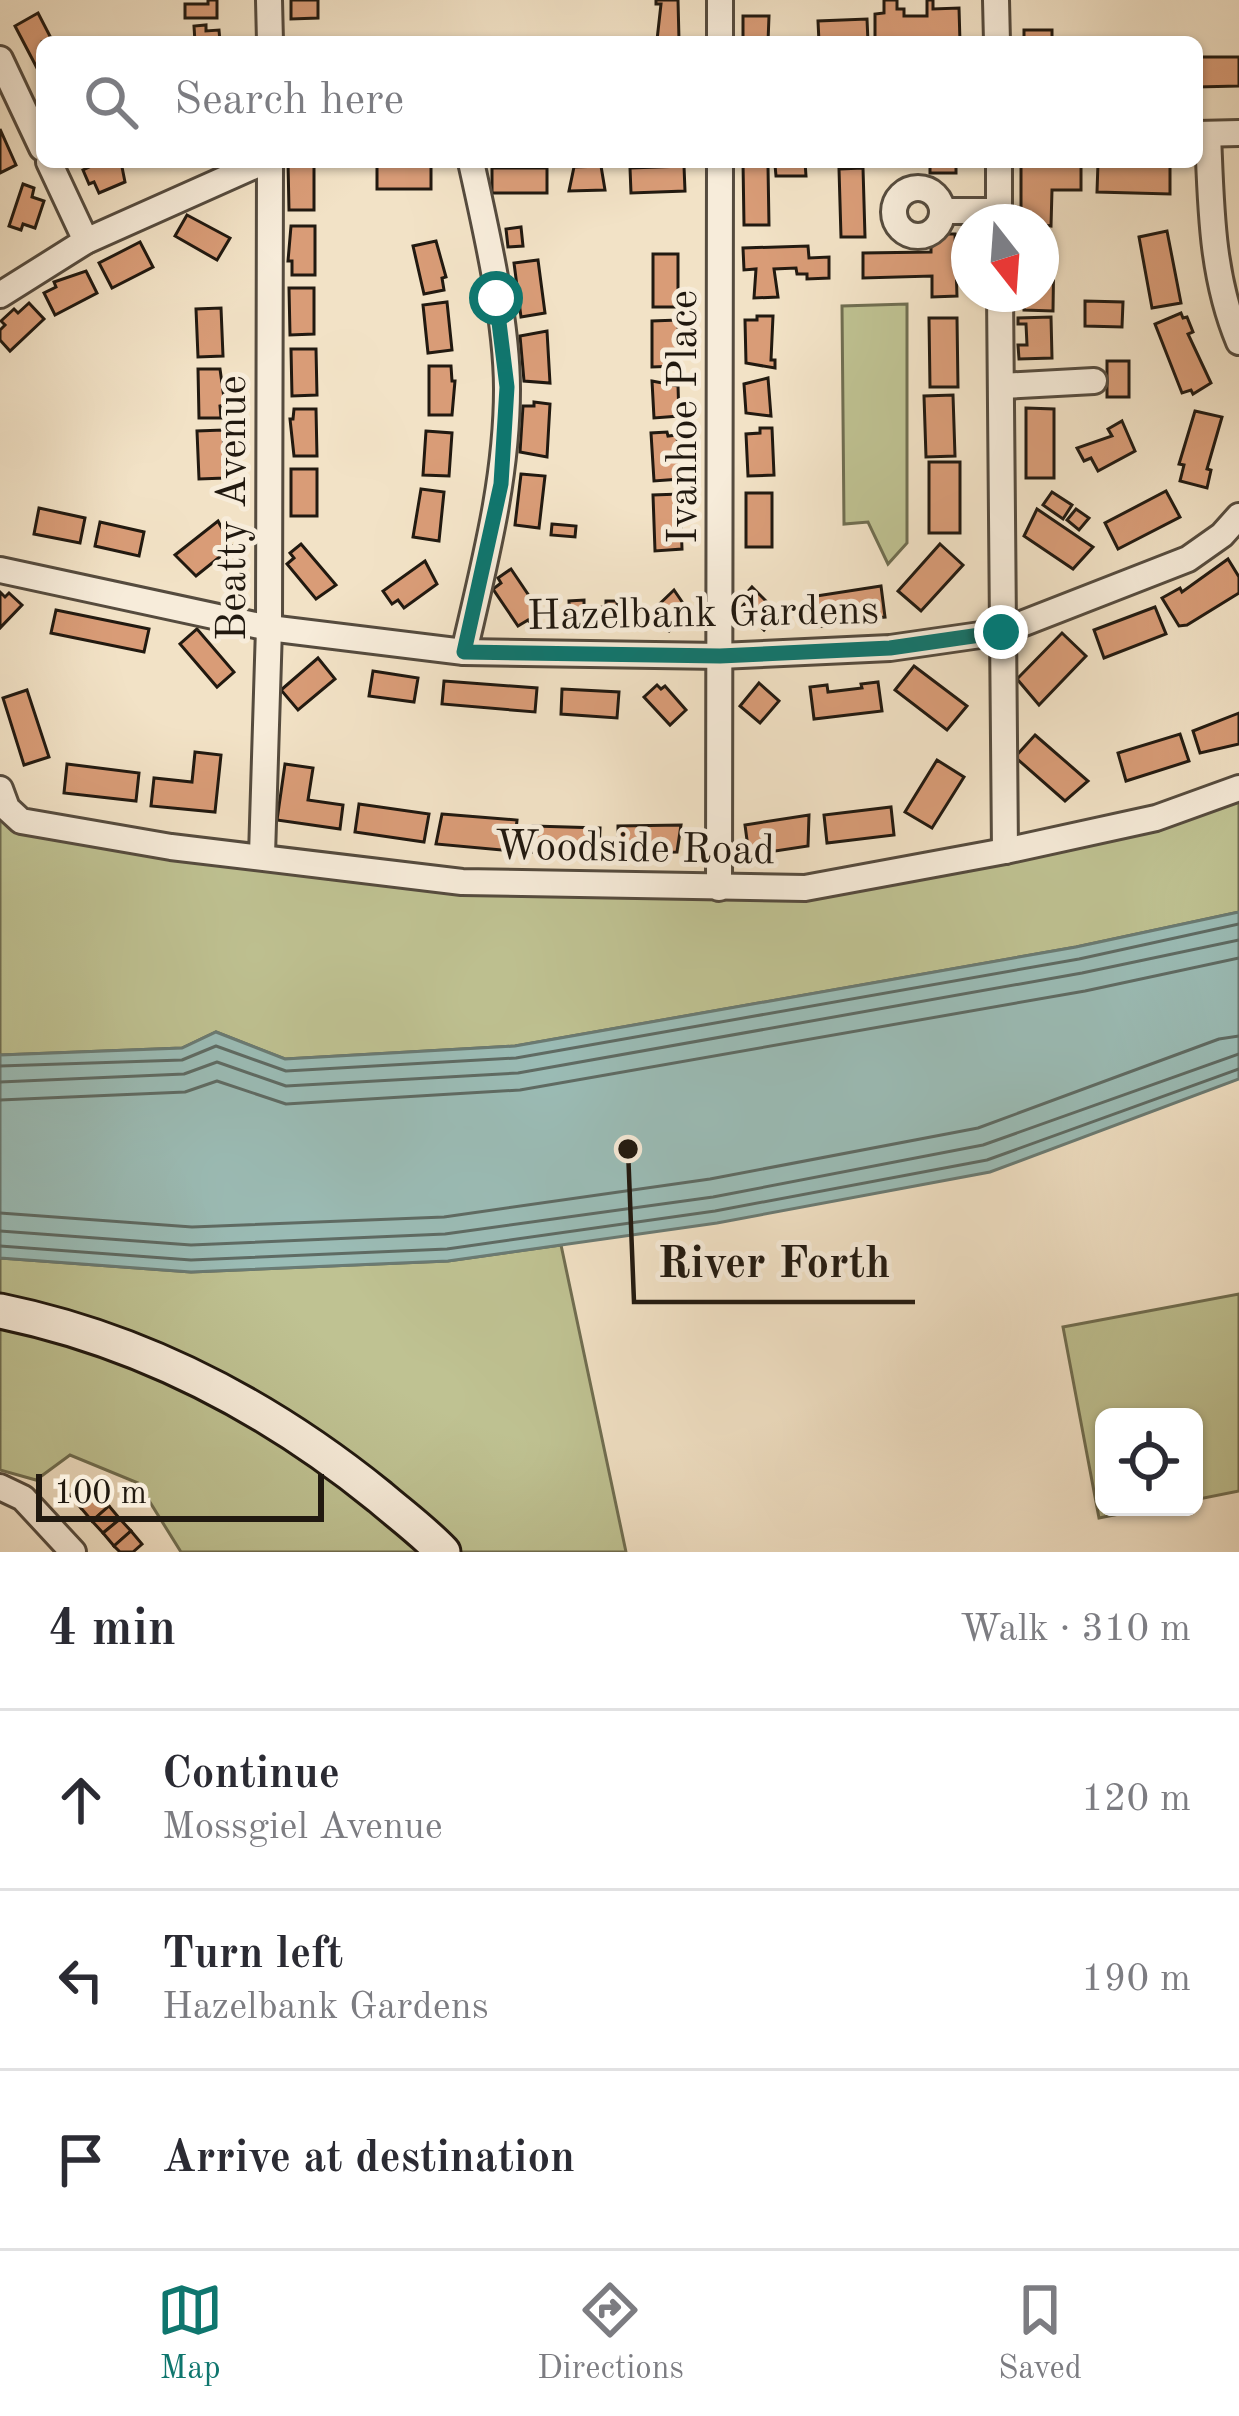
<!DOCTYPE html>
<html lang="en">
<head>
<meta charset="utf-8">
<style>
	body { margin:0; font-family:"Old Standard TT",serif; background:#f2f2f3; color:#2b2b33 }
	.controls { position:absolute; right:36px; bottom:36px; display:grid; overflow:hidden; border-radius:18px; box-shadow:0 3px 9px #0004 }
	.controls button { width:108px; height:108px; display:grid; place-items:center; padding:0; border:0; border-bottom:3px solid #e1e1e2; background:#fff; color:#2b2b33; font:60px sans-serif }
	.compass { position:absolute; left:951px; top:204px; width:108px; height:108px; border-radius:50%; background:#fff; box-shadow:0 3px 9px #0004; rotate:163deg }
	.scale { position:absolute; left:36px; bottom:30px; width:288px; box-sizing:border-box; padding-left:12px; border:6px solid #211910; border-top:0; font-size:33px; line-height:42px; white-space:nowrap; color:#211910; -webkit-text-stroke:9px #f7ecda; paint-order:stroke }
	.stop { position:absolute; width:36px; height:36px; margin:-27px; border:9px solid #0f766e; border-radius:50%; background:#fff }
	.stop.end { background:#0f766e; border-color:#fff; box-shadow:0 3px 12px #0008 }
	.list { margin:0; padding:0; list-style:none }
	h2 { display:flex; justify-content:space-between; align-items:center; height:156px; margin:0; padding:0 48px; font-size:51px }
	h2 small { font-size:39px; font-weight:400; color:#7c7c81 }
	.list li { display:grid; grid-template-columns:78px 1fr auto; gap:36px; align-items:center; box-sizing:border-box; height:180px; padding:0 48px; border-top:3px solid #e1e1e2 }
	.list b { display:block; font-size:45px; white-space:nowrap }
	.list p { margin:0; font-size:39px; white-space:nowrap; color:#7c7c81 }
	.list em { font-size:39px; font-style:normal; color:#7c7c81 }
	.icon { flex:none; width:66px; height:66px; fill:none; stroke:currentColor; stroke-width:2; stroke-linecap:round; stroke-linejoin:round }
	.map { position:relative; flex:none; width:1239px; height:1552px; overflow:hidden }
	.search { position:absolute; background:#fff; box-shadow:0 3px 9px #0004; left:36px; right:36px; top:36px; height:132px; display:flex; align-items:center; gap:30px; box-sizing:border-box; padding:0 42px; border-radius:18px; color:#7c7c81; font-size:45px }
	.sheet { height:696px; background:#fff }
	nav { display:flex; justify-content:space-around; align-items:center; box-sizing:border-box; height:168px; border-top:3px solid #e1e1e2; background:#fff; font-size:33px; color:#7c7c81 }
	nav a { display:grid; justify-items:center; gap:6px }
	nav .on { color:#0f766e }
	.map>svg:first-child { display:block }
</style>
</head>
<body>
<div class="map">
<svg width="1239" height="1552" viewBox="0 0 1239 1552">
	<rect width="100%" height="100%" fill="#f2e2c6"/>
	<filter id="stains"><feTurbulence type="fractalNoise" baseFrequency=".00167" numOctaves="4"/><feColorMatrix values="0 0 0 0 .2 0 0 0 0 .09 0 0 0 0 .02 0 0 0 .5 -.17"/></filter>
	<radialGradient id="worn" r=".72"><stop offset=".6" stop-color="#630" stop-opacity="0"/><stop offset="1" stop-color="#630" stop-opacity=".3"/></radialGradient>
	<g fill="#bfc292" stroke="#706e51" stroke-width="3">
		<polygon points="907,304 907,543 888,564 868,522 844,524 842,306"/>
		<polygon points="1239,792 1239,912 1076,947 515,1046 285,1059 216,1032 182,1048 0,1055 0,816 468,887 824,888"/>
		<polygon points="561,1245 626,1552 181,1552 138,1483 70,1455 36,1480 0,1470 0,1258 191,1272 448,1261"/>
		<polygon points="1239,1294 1239,1491 1194,1500 1194,1417 1104,1417 1104,1507 1155,1507 1099,1518 1063,1327"/>
	</g>
	<polygon fill="#9bbdb7" stroke="#6a7b74" stroke-width="3" points="1239,912 1239,1079 990,1172 717,1223 448,1261 191,1272 0,1258 0,1055 182,1048 216,1032 285,1059 515,1046 1076,947"/>
	<g fill="none" stroke-linecap="round" stroke-linejoin="round">
		<g stroke="#5e6b64" stroke-width="3">
			<polyline points="0,1066 182,1060 216,1046 286,1071 516,1058 1079,959 1239,924"/>
			<polyline points="0,1082 184,1074 217,1062 286,1086 518,1073 1082,973 1239,940"/>
			<polyline points="0,1100 185,1092 217,1081 286,1104 520,1090 1085,991 1239,958"/>
			<polyline points="0,1213 192,1227 444,1217 710,1179 978,1128 1219,1039 1239,1036"/>
			<polyline points="0,1231 191,1245 445,1234 713,1197 983,1145 1239,1054"/>
			<polyline points="0,1246 191,1260 447,1249 715,1211 987,1160 1239,1069"/>
		</g>
	</g>
	<g fill="#d99c77" stroke="#211910" stroke-width="3">
		<polygon points="208,0 217,0 217,18 185,18 185,4 208,4"/>
		<polygon points="291,0 318,0 318,18 291,19"/>
		<polygon points="656,0 678,0 679,40 657,40 661,4 656,4"/>
		<polygon points="884,0 897,0 897,9 904,9 904,16 927,16 927,0 933,0 933,9 959,8 960,42 875,42 875,14 884,13"/>
		<polygon points="38,13 53,42 42,42 42,66 37,68 15,26"/>
		<polygon points="743,16 769,16 768,42 743,42"/>
		<polygon points="867,19 868,42 819,42 818,21"/>
		<polygon points="206,25 206,31 219,30 220,42 195,42 194,26"/>
		<rect x="1024" y="30" width="28" height="12"/>
		<polygon points="1197,57 1239,57 1239,86 1197,87"/>
		<polygon points="0,129 16,165 0,173"/>
		<polygon points="100,162 121,162 125,182 99,193 94,182 89,184 83,170"/>
		<polygon points="288,162 314,162 314,210 289,210"/>
		<polygon points="743,162 805,162 806,176 776,176 775,165 768,166 769,225 744,225"/>
		<rect x="930" y="162" width="26" height="11"/>
		<polygon points="1021,162 1081,162 1081,190 1052,190 1051,226 1021,222"/>
		<polygon points="1098,163 1170,164 1170,194 1097,192"/>
		<rect x="377" y="165" width="54" height="24"/>
		<polygon points="601,166 605,190 569,191 574,167"/>
		<polygon points="684,166 685,191 631,193 630,168"/>
		<rect x="492" y="168" width="55" height="25"/>
		<polygon points="863,168 865,237 841,237 839,169"/>
		<polygon points="23,184 34,188 32,197 44,201 35,228 23,224 21,230 9,226"/>
		<polygon points="187,215 230,238 217,260 175,236"/>
		<polygon points="291,226 315,226 315,275 292,275 292,261 288,261"/>
		<polygon points="521,227 523,246 508,247 506,229"/>
		<polygon points="1167,231 1181,303 1152,308 1139,237"/>
		<polygon points="931,234 955,234 957,296 932,297 932,276 863,278 863,253 931,252"/>
		<polygon points="436,241 446,277 442,278 444,290 424,294 413,246"/>
		<polygon points="1041,241 1054,242 1053,311 1024,310 1024,294 1041,294"/>
		<polygon points="140,242 153,267 112,288 99,263"/>
		<polygon points="808,246 809,258 829,257 829,278 807,279 807,274 797,274 796,268 774,269 778,297 754,298 756,269 744,270 743,248"/>
		<rect x="653" y="254" width="25" height="53"/>
		<polygon points="538,260 545,313 521,317 514,263"/>
		<polygon points="86,271 97,293 55,315 44,293 56,287 54,282"/>
		<polygon points="289,288 314,288 314,334 290,335"/>
		<polygon points="1085,301 1123,302 1122,327 1085,326"/>
		<polygon points="447,302 452,350 428,353 423,305"/>
		<polygon points="29,303 44,319 10,351 0,340 0,330 5,325 1,321 14,309 18,313"/>
		<polygon points="221,308 223,356 198,357 196,309"/>
		<polygon points="1181,313 1183,318 1187,317 1193,332 1188,334 1211,383 1193,394 1191,390 1182,393 1155,324"/>
		<polygon points="757,316 773,316 771,360 775,360 775,368 746,363 745,320 757,320"/>
		<polygon points="1051,317 1052,358 1019,359 1018,345 1027,345 1026,324 1018,324 1018,318"/>
		<polygon points="929,318 957,318 958,387 930,387"/>
		<polygon points="678,320 679,366 652,367 652,321"/>
		<polygon points="547,331 550,383 524,381 520,336"/>
		<polygon points="291,349 316,349 317,395 292,396"/>
		<rect x="1107" y="361" width="22" height="36"/>
		<polygon points="429,366 451,366 452,381 455,381 452,415 429,415"/>
		<polygon points="198,369 220,369 225,405 220,406 221,418 199,418"/>
		<polygon points="768,378 771,416 746,413 744,384"/>
		<polygon points="652,381 678,386 679,416 654,418"/>
		<polygon points="953,395 955,456 926,457 924,396"/>
		<polygon points="534,402 550,404 547,457 520,452 523,406 534,406"/>
		<polygon points="1026,408 1054,409 1054,478 1026,478"/>
		<polygon points="294,409 316,409 317,456 294,456 290,419 293,419"/>
		<polygon points="1195,411 1222,417 1207,469 1211,470 1207,488 1180,481 1184,465 1179,464"/>
		<polygon points="1122,421 1135,451 1098,471 1091,458 1084,461 1077,448 1112,436 1108,429"/>
		<polygon points="760,428 772,428 774,475 748,476 746,434 760,433"/>
		<polygon points="223,430 225,478 199,479 197,431"/>
		<polygon points="426,431 452,433 449,476 423,475"/>
		<polygon points="667,432 668,436 677,435 680,479 654,481 651,433"/>
		<rect x="929" y="462" width="31" height="71"/>
		<rect x="291" y="469" width="26" height="47"/>
		<polygon points="521,474 545,476 539,528 515,525"/>
		<polygon points="421,489 444,492 439,541 413,537"/>
		<polygon points="1166,491 1180,517 1118,549 1105,523"/>
		<polygon points="1052,492 1072,505 1063,519 1043,505"/>
		<rect x="746" y="493" width="26" height="54"/>
		<polygon points="680,494 682,549 655,551 653,495"/>
		<polygon points="39,508 85,518 80,543 34,534"/>
		<polygon points="1037,509 1093,547 1073,569 1024,536"/>
		<polygon points="1076,509 1089,518 1079,530 1067,520"/>
		<polygon points="218,521 232,547 196,576 175,555"/>
		<polygon points="100,522 144,532 139,556 95,546"/>
		<polygon points="552,524 576,526 575,537 551,535"/>
		<polygon points="301,544 336,585 316,599 287,564 294,558 290,553"/>
		<polygon points="940,544 963,565 921,611 898,591"/>
		<polygon points="1228,559 1239,577 1239,593 1187,625 1179,626 1162,598 1180,588 1182,592"/>
		<polygon points="425,561 437,584 404,608 398,600 392,604 383,591"/>
		<polygon points="511,569 542,615 531,624 528,620 518,626 493,589 501,583 498,578"/>
		<polygon points="881,586 885,617 832,621 833,625 815,627 810,597"/>
		<polygon points="752,587 779,614 764,630 741,608 748,600 744,596"/>
		<polygon points="674,590 689,612 669,631 647,616"/>
		<polygon points="0,592 5,597 9,593 22,605 0,628"/>
		<polygon points="584,600 584,608 606,607 606,601 617,601 617,622 570,624 569,601"/>
		<polygon points="1155,607 1166,634 1104,658 1094,630"/>
		<polygon points="56,610 149,629 144,652 51,633"/>
		<polygon points="197,629 234,672 217,687 180,644"/>
		<polygon points="1062,633 1086,656 1039,705 1017,679"/>
		<polygon points="318,658 335,679 298,710 281,690"/>
		<polygon points="914,666 967,706 947,730 895,690"/>
		<polygon points="373,671 418,678 414,702 369,696"/>
		<polygon points="444,681 537,688 535,712 442,704"/>
		<polygon points="878,682 882,711 814,719 810,687 827,685 828,692 862,688 861,684"/>
		<polygon points="759,683 779,701 760,723 740,706"/>
		<polygon points="657,685 661,689 665,686 686,710 670,725 644,697"/>
		<polygon points="562,689 619,692 617,718 561,714"/>
		<polygon points="27,690 49,757 24,765 3,698"/>
		<polygon points="1239,713 1239,744 1200,753 1193,731"/>
		<polygon points="1180,734 1189,761 1126,781 1118,753"/>
		<polygon points="1035,735 1088,781 1065,801 1015,757"/>
		<polygon points="195,752 221,755 215,812 151,806 154,778 192,782"/>
		<polygon points="937,760 964,777 932,828 905,812"/>
		<polygon points="67,764 139,773 136,801 64,793"/>
		<polygon points="285,764 313,768 308,800 343,805 340,829 277,820"/>
		<polygon points="359,804 429,814 424,842 355,832"/>
		<polygon points="891,807 894,835 827,843 824,815"/>
		<polygon points="442,814 517,820 516,830 523,831 522,844 515,844 514,851 436,844"/>
		<polygon points="809,815 808,846 749,855 745,825"/>
		<polygon points="681,825 677,852 618,853 618,826"/>
		<polygon points="533,826 600,828 599,854 532,852"/>
		<polygon points="87,1481 98,1493 81,1508 70,1495"/>
		<polygon points="98,1493 109,1506 92,1521 81,1508"/>
		<polygon points="109,1506 120,1519 103,1533 92,1521"/>
		<polygon points="120,1519 131,1531 114,1546 103,1533"/>
		<polygon points="131,1531 142,1544 133,1552 120,1552 114,1546"/>
	</g>
	<g fill="none" stroke-linecap="round" stroke-linejoin="round">
		<defs>
			<g id="street">
				<polyline points="269,0 270,42"/>
				<polyline points="720,0 720,42"/>
				<polyline points="996,0 997,42"/>
				<polyline points="0,59 42,148"/>
				<polyline points="1197,134 1239,133"/>
				<path d="M1208 134C1211 205 1211 275 1239 342"/>
				<polyline points="49,162 86,241"/>
				<circle cx="918" cy="212" r="24"/>
				<polyline points="943,211 999,211"/>
				<polyline points="999,222 999,162"/>
				<polyline points="1000,294 1005,851"/>
				<polyline points="0,295 86,241 263,162"/>
				<polyline points="1002,386 1094,381"/>
				<polyline points="0,570 269,628 464,652 720,656 890,648 1001,632 1188,559 1222,535 1239,516"/>
				<path d="M464 652C484 565 507 479 507 389 507 321 486 229 471 162"/>
				<polyline points="0,789 7,808 21,821 171,847 462,882 805,888 1005,851 1156,818 1239,788"/>
				<polyline points="262,855 269,628 270,162"/>
				<polyline points="719,888 720,162"/>
				<polyline points="0,1487 23,1498 73,1552"/>
			</g>
			<path id="secondary" d="M0 1311C141 1340 269 1407 380 1497 401 1515 424 1532 443 1552"/>
		</defs>
		<use href="#street" stroke="#554b3e" stroke-width="30"/>
		<use href="#secondary" stroke="#211910" stroke-width="39"/>
		<use href="#street" stroke="#f7ecda" stroke-width="24"/>
		<use href="#secondary" stroke="#f7ecda" stroke-width="33"/>
	</g>
	<g fill="none" stroke-linecap="round" stroke-linejoin="round">
		<polyline stroke="#0f766e" stroke-width="15" points="496,298 507,387 501,484 464,652 720,656 890,648 1001,632"/>
	</g>
	<g text-anchor="middle" stroke-width="10" stroke-linejoin="round" paint-order="stroke">
		<g font-size="42" fill="#211910" stroke="#f7ecda">
			<text transform="translate(681 417) rotate(-90)" y="15">Ivanhoe Place</text>
			<text transform="translate(230 508) rotate(-90)" y="15">Beatty Avenue</text>
			<text transform="translate(703 611) rotate(-1)" y="15">Hazelbank Gardens</text>
			<text transform="translate(635 846) rotate(1)" y="15">Woodside Road</text>
		</g>
	</g>
	<path fill="none" stroke="#211910" stroke-width="4.5" d="M628 1149L634 1302H915"/>
	<circle fill="#211910" stroke="#f7ecda" stroke-width="4.5" cx="628" cy="1149" r="12"/>
	<g font-size="45" text-anchor="middle" font-weight="bold" fill="#211910" stroke="#f7ecda" stroke-width="10" stroke-linejoin="round" paint-order="stroke">
		<text x="774" y="1277">River Forth</text>
	</g>
	<rect width="100%" height="100%" filter="url(#stains)"/>
	<rect width="100%" height="100%" fill="url(#worn)"/>
</svg>
<div class="controls">
<button><svg class="icon" aria-label="locate" viewBox="0 0 24 24"><circle cx="12" cy="12" r="6"/><path d="M12 2v4M12 18v4M2 12h4M18 12h4"/></svg></button>
</div>
<svg class="compass" viewBox="-18 -18 36 36"><path d="M0-13l5 13h-10z" fill="#e53935"/><path d="M0 13l5-13h-10z" fill="#7c7c81"/></svg>
<div class="scale">100 m</div>
<div class="stop" style="left:496px;top:298px"></div>
<div class="stop end" style="left:1001px;top:632px"></div>
<div class="search"><svg class="icon" aria-label="search" viewBox="0 0 24 24"><circle cx="10" cy="10" r="6"/><path d="M15 15l6 6"/></svg>Search here</div>
</div>
<section class="sheet">
<h2>4 min<small>Walk · 310 m</small></h2>
<ul class="list">
<li><svg class="icon" aria-label="ahead" viewBox="0 0 24 24"><path d="M12 20V5M6 11l6-6 6 6"/></svg><div><b>Continue</b><p>Mossgiel Avenue</p></div><em>120 m</em></li>
<li><svg class="icon" aria-label="left" viewBox="0 0 24 24"><path d="M17 20v-9H6M10 6l-5 5 5 5"/></svg><div><b>Turn left</b><p>Hazelbank Gardens</p></div><em>190 m</em></li>
<li><svg class="icon" aria-label="arrive" viewBox="0 0 24 24"><path d="M6 21V4h12l-3 4 3 4H6"/></svg><div><b>Arrive at destination</b></div></li>
</ul>
</section>
<nav>
<a class="on"><svg class="icon" aria-label="map" viewBox="0 0 24 24"><path d="M3 6l6-2 6 2 6-2v14l-6 2-6-2-6 2zM9 4v14M15 6v14"/></svg>Map</a>
<a><svg class="icon" aria-label="directions" viewBox="0 0 24 24"><path d="M12 3l9 9-9 9-9-9zM9 14v-3h6M13 9l2 2-2 2"/></svg>Directions</a>
<a><svg class="icon" aria-label="saved" viewBox="0 0 24 24"><path d="M7 4h10v16l-5-4-5 4z"/></svg>Saved</a>
</nav>
</body>
</html>
